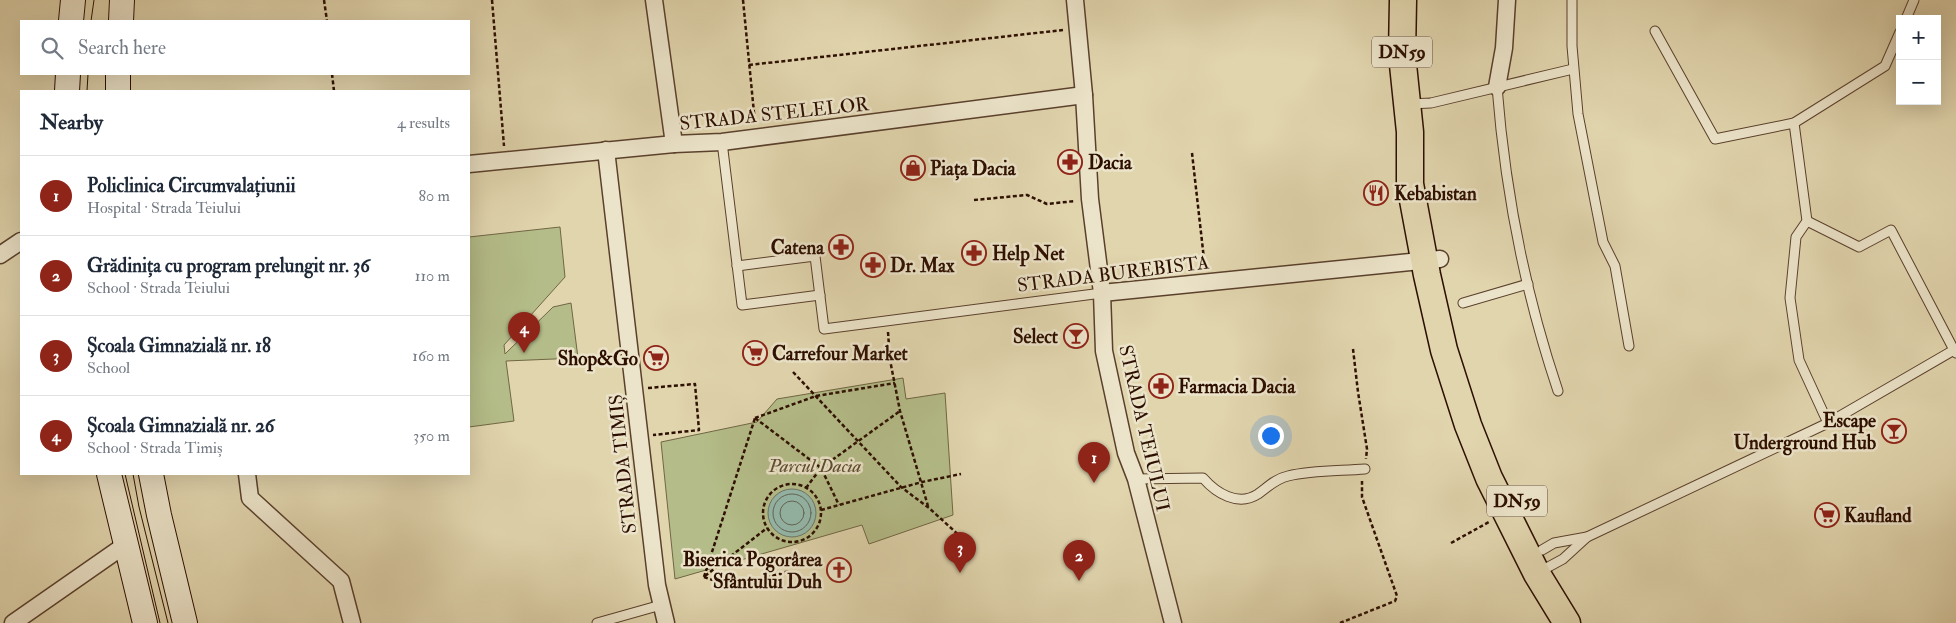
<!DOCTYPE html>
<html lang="en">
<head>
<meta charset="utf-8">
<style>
	body { margin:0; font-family:"IM FELL Double Pica",serif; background:#f2f2f3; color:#1f2937 }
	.controls { position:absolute; right:15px; top:15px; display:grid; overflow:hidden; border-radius:0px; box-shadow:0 5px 20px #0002 }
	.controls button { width:45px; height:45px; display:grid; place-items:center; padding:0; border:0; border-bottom:1px solid #e0e1e3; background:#fff; color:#1f2937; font:25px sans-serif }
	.you { position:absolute; left:1270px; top:435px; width:18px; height:18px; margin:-12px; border:4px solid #fff; border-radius:50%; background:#1a73e8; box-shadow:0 0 0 8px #1a73e833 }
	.badge { display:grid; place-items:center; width:32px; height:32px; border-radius:50%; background:#8f2418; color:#fff; font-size:16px; font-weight:700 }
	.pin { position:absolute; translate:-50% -41px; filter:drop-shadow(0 1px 2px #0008) }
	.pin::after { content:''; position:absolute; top:26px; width:18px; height:15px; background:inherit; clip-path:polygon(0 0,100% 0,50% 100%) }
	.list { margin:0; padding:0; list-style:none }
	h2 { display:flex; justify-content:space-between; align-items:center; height:65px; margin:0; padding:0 20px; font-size:21px }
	h2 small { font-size:16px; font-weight:400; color:#747a83 }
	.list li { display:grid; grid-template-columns:32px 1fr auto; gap:15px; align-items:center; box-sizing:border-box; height:80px; padding:0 20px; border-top:1px solid #e0e1e3 }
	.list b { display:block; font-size:19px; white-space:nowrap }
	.list p { margin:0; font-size:16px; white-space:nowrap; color:#747a83 }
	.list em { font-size:16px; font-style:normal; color:#747a83 }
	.icon { flex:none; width:28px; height:28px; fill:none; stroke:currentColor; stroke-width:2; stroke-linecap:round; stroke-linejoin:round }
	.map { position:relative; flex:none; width:1956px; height:623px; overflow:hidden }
	.search { position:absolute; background:#fff; box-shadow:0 5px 20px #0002; left:20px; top:20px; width:450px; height:55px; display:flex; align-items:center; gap:12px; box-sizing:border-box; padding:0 18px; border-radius:0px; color:#747a83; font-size:19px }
	.panel { position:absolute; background:#fff; box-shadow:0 5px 20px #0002; left:20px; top:90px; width:450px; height:385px; border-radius:0px }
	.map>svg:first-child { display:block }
</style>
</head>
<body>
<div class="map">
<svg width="1956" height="623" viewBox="0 0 1956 623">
	<rect width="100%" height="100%" fill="#e1d5ae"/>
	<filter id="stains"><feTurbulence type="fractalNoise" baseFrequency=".004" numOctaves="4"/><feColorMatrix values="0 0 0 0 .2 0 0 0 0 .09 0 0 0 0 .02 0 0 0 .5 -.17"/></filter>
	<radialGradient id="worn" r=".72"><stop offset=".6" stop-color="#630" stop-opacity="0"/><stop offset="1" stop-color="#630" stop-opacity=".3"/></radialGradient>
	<g fill="#b4bd89" stroke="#706644">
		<polygon points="560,227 565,277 504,345 505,354 553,307 571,303 578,358 506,361 514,421 469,427 469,237"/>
		<polygon points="903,378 906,399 945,393 953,515 869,544 862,525 675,579 661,442 757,422 777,399"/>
	</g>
	<circle fill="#94b9ac" stroke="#6b7567" cx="792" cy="513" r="24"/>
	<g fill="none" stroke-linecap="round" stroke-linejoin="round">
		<g stroke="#606456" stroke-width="1">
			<circle cx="792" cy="513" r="19"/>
			<circle cx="792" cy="513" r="12"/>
		</g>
		<defs>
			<g id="lane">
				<polyline points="1572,0 1572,46 1578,114 1603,242 1615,266 1629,346"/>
				<polyline points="1906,19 1914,0"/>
				<polyline points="1655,31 1715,139 1794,123 1885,66 1900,32"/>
				<path d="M1497 87C1505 190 1525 293 1558 391"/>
				<polyline points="1409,104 1431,103 1573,69"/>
				<polyline points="1794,123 1807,221 1796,237 1790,298 1799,360 1828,423"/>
				<polyline points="722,142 742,305 820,295"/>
				<polyline points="1807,221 1859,247 1891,230 1954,350"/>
				<polyline points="737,266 815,256 824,329 1102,293"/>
				<polyline points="1463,303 1528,284"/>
				<path d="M1136 479 1203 478C1216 493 1238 507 1258 494 1268 487 1275 479 1288 476 1312 470 1340 471 1365 469"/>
				<polyline points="1542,550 1554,543 1587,537 1828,423 1954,350 1956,353"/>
				<polyline points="1539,572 1563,559 1587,537"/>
				<polyline points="597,623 661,605"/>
			</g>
			<g id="street">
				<polyline points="654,0 674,144"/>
				<polyline points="1075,0 1084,95 1090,199 1102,293 1104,351 1126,453 1136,479 1173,623"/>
				<polyline points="1497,87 1504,48 1507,0"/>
				<polyline points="606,150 657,585 666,623"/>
				<polyline points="469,164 674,144 722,142 1084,95"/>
				<polyline points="0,255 21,241"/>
				<polyline points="1102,293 1440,259"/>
				<polyline points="247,474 250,498 341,581 352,623"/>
				<polyline points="13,623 125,545"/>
			</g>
			<g id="secondary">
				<polyline points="71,21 73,0"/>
				<polyline points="121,21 122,0"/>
				<polyline points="67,91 68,74"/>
				<polyline points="118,91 118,74"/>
				<polyline points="109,474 145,623"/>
				<polyline points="151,474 159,515 185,623"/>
			</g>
			<polyline id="primary" points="1403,0 1402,55 1410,132 1410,184 1427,275 1444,350 1468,425 1489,478 1537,574 1567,623"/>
		</defs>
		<use href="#lane" stroke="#5a402c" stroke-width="11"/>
		<use href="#street" stroke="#5a402c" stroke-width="19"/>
		<use href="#secondary" stroke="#2d0f00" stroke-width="26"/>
		<use href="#primary" stroke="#2d0f00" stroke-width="29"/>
		<g stroke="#2d0f00" stroke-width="2.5" stroke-dasharray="4 2.5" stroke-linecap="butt">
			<polyline points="324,0 327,21"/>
			<polyline points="492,0 504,146"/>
			<polyline points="743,0 755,123"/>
			<polyline points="749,65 1063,30"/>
			<polyline points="332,74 334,91"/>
			<polyline points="1192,153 1205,268"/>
			<polyline points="974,200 1027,195 1047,204 1075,201"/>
			<polyline points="888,332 890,360 900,411 928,506"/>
			<polyline points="1353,349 1358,392 1367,449 1366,459"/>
			<polyline points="793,372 901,487 929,508 962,538"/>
			<polyline points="648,388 695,384 699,430 653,435"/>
			<polyline points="755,418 816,396 895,383"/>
			<polyline points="755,418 821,468 839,505"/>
			<circle cx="792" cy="513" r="29"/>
			<polyline points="806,488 821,468 900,411"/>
			<polyline points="821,510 922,482 961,474"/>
			<polyline points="1451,543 1489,522"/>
			<polyline points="705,576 767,528"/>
			<polyline points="704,577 755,418"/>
			<polyline points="704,577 732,587 789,571"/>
			<polyline points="1340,623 1395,601 1397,596 1362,497 1362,481"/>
		</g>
		<use href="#lane" stroke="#ece4ca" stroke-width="9"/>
		<use href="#street" stroke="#ece4ca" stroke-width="16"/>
		<use href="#secondary" stroke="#ece4ca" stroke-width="24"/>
		<use href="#primary" stroke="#e1d5ae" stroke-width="26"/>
		<g stroke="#2d0f00" stroke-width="1">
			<polyline points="91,21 94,0"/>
			<polyline points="87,91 88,74"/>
			<polyline points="125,474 160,623"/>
			<polyline points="133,474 139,507 168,623"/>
		</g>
	</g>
	<defs>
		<symbol id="pharmacy-ring" viewBox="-11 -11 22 22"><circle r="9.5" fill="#ece4ca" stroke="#8f2418" stroke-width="1.5"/><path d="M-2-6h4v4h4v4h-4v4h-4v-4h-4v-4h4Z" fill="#8f2418"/></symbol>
		<symbol id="shop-ring" viewBox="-11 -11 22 22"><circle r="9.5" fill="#ece4ca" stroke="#8f2418" stroke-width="1.5"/><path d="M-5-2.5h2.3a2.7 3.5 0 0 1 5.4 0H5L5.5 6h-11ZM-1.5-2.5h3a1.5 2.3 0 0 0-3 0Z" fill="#8f2418"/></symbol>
		<symbol id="restaurant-ring" viewBox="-11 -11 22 22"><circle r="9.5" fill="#ece4ca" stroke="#8f2418" stroke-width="1.5"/><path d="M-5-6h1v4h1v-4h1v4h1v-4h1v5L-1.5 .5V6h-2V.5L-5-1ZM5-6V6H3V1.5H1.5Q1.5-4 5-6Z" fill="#8f2418"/></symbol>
		<symbol id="bar-ring" viewBox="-11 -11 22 22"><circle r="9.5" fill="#ece4ca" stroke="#8f2418" stroke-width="1.5"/><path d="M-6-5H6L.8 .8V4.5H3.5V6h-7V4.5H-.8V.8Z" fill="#8f2418"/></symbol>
		<symbol id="supermarket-ring" viewBox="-11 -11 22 22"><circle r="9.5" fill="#ece4ca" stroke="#8f2418" stroke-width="1.5"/><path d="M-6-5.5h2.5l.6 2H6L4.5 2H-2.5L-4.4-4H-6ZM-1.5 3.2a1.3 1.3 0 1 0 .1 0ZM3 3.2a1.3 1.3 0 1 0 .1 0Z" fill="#8f2418"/></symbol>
		<symbol id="church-ring" viewBox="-11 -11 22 22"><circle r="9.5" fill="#ece4ca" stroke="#8f2418" stroke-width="1.5"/><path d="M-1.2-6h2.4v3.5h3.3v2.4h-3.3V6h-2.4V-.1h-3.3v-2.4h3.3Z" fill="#8f2418"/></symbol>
	</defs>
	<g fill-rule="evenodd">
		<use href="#pharmacy-ring" x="1056" y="148" width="28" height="28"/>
		<use href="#shop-ring" x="899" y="154" width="28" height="28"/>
		<use href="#restaurant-ring" x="1362" y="179" width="28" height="28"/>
		<use href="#pharmacy-ring" x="827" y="233" width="28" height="28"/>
		<use href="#pharmacy-ring" x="960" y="239" width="28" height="28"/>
		<use href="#pharmacy-ring" x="859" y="251" width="28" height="28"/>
		<use href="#bar-ring" x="1062" y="322" width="28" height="28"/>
		<use href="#supermarket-ring" x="741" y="339" width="28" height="28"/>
		<use href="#supermarket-ring" x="642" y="344" width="28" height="28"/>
		<use href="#pharmacy-ring" x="1147" y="372" width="28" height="28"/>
		<use href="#bar-ring" x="1880" y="417" width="28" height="28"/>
		<use href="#supermarket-ring" x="1813" y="501" width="28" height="28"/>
		<use href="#church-ring" x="825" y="556" width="28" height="28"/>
	</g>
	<g text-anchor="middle" stroke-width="5" stroke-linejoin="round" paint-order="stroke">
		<g fill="#ece4ca" stroke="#664f3d" stroke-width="1">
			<rect x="1372" y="36.5" width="60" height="31" rx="4"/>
			<rect x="1487" y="485.5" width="60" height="31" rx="4"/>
		</g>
		<g font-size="18" font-weight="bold" fill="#2d0f00">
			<text x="1402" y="58">DN59</text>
			<text x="1517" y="507">DN59</text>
		</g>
		<g font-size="19" fill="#2d0f00" stroke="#ece4ca">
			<text transform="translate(774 113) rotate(-6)" y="7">STRADA STELELOR</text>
			<text transform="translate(1113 273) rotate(-7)" y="7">STRADA BUREBISTA</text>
			<text transform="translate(1145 428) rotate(77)" y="7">STRADA TEIULUI</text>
			<text transform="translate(622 464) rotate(-96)" y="7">STRADA TIMIȘ</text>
		</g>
		<g font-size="19" font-weight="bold" fill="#2d0f00" stroke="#ece4ca" text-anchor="start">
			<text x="1088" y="169">Dacia</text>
			<text x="930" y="175">Piața Dacia</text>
			<text x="1394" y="200">Kebabistan</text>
			<text x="824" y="254" text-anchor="end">Catena</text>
			<text x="992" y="260">Help Net</text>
			<text x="890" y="272">Dr. Max</text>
			<text x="1058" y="343" text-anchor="end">Select</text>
			<text x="772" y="360">Carrefour Market</text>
			<text x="638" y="365" text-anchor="end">Shop&amp;Go</text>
			<text x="1178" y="393">Farmacia Dacia</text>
			<text x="1876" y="427" text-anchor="end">Escape<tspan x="1876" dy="22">Underground Hub</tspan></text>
			<text x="1844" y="522">Kaufland</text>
			<text x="822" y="566" text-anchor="end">Biserica Pogorârea<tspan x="822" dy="22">Sfântului Duh</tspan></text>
		</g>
		<g font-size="19" font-style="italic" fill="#5c4c30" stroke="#ece4ca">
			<text x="815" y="472">Parcul Dacia</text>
		</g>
	</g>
	<rect width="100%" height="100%" filter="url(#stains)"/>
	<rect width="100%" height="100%" fill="url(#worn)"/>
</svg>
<div class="controls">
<button>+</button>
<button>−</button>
</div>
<div class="you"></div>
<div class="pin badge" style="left:1094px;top:483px">1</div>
<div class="pin badge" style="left:1079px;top:581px">2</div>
<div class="pin badge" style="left:960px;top:573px">3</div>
<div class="pin badge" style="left:524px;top:353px">4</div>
<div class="search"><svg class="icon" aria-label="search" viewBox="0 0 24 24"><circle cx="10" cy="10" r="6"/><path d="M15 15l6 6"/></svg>Search here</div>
<section class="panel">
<h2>Nearby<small>4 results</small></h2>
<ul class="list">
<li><span class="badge">1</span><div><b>Policlinica Circumvalațiunii</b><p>Hospital · Strada Teiului</p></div><em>80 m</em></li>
<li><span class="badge">2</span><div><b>Grădinița cu program prelungit nr. 36</b><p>School · Strada Teiului</p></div><em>110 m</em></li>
<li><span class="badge">3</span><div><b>Școala Gimnazială nr. 18</b><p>School</p></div><em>160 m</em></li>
<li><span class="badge">4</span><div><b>Școala Gimnazială nr. 26</b><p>School · Strada Timiș</p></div><em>350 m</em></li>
</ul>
</section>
</div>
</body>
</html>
